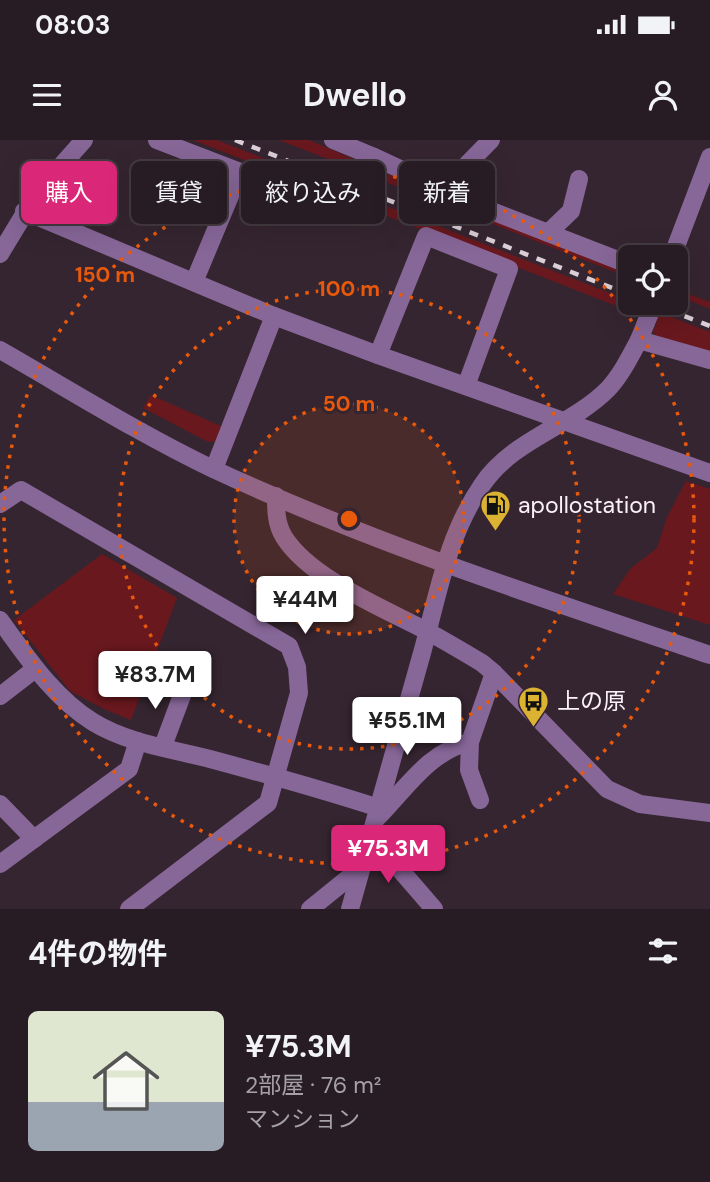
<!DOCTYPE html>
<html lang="ja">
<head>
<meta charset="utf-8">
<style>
	:root { --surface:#281c24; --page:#30252c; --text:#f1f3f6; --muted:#a5a1a6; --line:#443a41; --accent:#db2777 }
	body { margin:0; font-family:"DM Sans","Noto Sans JP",sans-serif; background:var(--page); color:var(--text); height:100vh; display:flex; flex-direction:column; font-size:26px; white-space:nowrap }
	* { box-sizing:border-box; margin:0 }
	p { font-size:23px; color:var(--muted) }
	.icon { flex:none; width:38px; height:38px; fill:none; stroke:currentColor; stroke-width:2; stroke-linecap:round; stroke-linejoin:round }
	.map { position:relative; height:769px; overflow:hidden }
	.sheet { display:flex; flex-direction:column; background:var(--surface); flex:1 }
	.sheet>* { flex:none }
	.top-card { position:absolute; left:21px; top:21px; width:668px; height:63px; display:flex; gap:14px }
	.fabs { position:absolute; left:618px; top:105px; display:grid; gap:14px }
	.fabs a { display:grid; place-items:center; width:70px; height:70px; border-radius:10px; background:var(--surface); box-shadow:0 7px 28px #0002,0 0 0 2px var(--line); font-size:35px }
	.price { position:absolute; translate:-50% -60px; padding:0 16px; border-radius:7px; background:#fff; color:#222; font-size:23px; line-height:46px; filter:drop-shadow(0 2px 4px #0008) }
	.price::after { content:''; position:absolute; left:50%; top:42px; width:21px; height:16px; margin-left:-10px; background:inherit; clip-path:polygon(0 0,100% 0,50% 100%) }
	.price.current { background:var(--accent); color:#fff }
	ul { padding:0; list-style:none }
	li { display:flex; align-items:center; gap:21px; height:175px; padding:0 28px }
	li span { display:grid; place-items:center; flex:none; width:196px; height:140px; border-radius:10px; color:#555 }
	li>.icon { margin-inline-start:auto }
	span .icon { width:84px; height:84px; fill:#fffc; stroke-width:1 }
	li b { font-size:30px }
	h2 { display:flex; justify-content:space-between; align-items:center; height:84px; padding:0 28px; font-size:30px }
	.pill { padding:0 24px; border-radius:10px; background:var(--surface); box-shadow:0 7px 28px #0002,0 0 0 2px var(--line); font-size:24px; line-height:63px }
	.pill.current { background:var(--accent); color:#fff }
	.status { display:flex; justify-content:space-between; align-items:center; height:49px; padding:0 35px; background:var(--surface); direction:ltr }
	.status svg { height:19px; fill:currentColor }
	header { display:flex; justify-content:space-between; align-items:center; height:91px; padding:0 28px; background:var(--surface); font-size:32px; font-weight:700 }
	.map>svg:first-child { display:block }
</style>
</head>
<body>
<div class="status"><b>08:03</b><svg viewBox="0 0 49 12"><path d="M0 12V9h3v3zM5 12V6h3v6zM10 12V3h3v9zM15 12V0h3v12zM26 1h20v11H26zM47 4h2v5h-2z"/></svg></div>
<header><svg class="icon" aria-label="menu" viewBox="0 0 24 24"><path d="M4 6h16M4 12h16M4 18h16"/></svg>Dwello<svg class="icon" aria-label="person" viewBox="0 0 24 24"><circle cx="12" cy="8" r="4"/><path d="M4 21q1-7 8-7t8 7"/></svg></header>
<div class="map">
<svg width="710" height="769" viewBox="0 0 710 769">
	<rect width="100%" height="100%" fill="#352530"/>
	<!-- green -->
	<g fill="#69181e">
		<polygon points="193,0 217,0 710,192 710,217 657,198 653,191 657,182"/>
		<polygon points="279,0 309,0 433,53 630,131 630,138"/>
		<polygon points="676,133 690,136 686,153 710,162 710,169 676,155"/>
		<polygon points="151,255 223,287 218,301 208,302 143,268"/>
		<polygon points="686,341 710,349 710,485 613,454 631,428 657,408 667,377"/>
		<polygon points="102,414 177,458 131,580 104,569 70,551 14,480"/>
	</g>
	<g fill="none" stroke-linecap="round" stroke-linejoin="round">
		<!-- minor -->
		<g stroke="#876698" stroke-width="18">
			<polyline points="157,0 240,32 194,142"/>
			<polyline points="333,0 372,16 443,49 491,0"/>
			<polyline points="443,49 466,61 620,121 629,113"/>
			<polyline points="24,71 274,176 378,215 710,333"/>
			<polyline points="548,93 571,71 579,39"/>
			<polyline points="0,114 37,53 84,0"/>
			<polyline points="672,117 710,17"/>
			<path d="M0,210c70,40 140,84 213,119 161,75 329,129 497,186"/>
			<polyline points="378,215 426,96 509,129 466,246"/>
			<polyline points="214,329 274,176"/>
			<path d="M276,356c0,14 0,28 8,41 25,40 96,70 137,91 21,11 41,23 61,35l12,10 113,116 33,15 70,9"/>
			<polyline points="0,364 21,350 289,506 297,527 299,553 268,663 129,769"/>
			<path d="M0,480c27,37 53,77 93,102 34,21 78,27 117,37 56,15 113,31 169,49"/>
			<polyline points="0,556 35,529"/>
			<polyline points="163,606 184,550"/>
			<polyline points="480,660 469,630 470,602 494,533"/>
			<polyline points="0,664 34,699"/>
			<path d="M377,678c28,-28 52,-67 93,-76"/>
			<polyline points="371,696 434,769"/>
			<polyline points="0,724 129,629 138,601"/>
			<polyline points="310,769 362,727"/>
			<path d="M350,769c24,-85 48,-170 72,-256 16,-58 25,-117 60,-168 31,-46 88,-58 126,-96 13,-14 22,-32 31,-49l71,20"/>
		</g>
		<!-- rail -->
		<g stroke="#dacfd6" stroke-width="4.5" stroke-dasharray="9 9" stroke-linecap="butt">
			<polyline points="235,0 630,155"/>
			<polyline points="651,163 710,186"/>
		</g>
		<!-- minor-bridge -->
		<polyline stroke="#876698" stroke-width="18" points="639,200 654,163"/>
	</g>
	<!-- distance rings -->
	<circle cx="349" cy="379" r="115" fill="#e8590c" fill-opacity=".12"/>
	<g fill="none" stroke="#e8590c" stroke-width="3.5" stroke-dasharray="3.5 7">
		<circle cx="349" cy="379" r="115"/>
		<circle cx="349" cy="379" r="230"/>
		<circle cx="349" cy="379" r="345"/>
	</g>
	<!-- icons -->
	<defs>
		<symbol id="fuel-pin" viewBox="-11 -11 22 30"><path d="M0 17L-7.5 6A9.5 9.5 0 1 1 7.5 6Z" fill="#dcb233" stroke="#352530"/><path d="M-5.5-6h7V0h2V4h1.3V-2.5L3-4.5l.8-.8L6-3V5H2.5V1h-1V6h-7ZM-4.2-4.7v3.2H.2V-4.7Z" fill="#111"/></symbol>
		<symbol id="bus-pin" viewBox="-11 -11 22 30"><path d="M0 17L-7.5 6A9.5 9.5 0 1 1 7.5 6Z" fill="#dcb233" stroke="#352530"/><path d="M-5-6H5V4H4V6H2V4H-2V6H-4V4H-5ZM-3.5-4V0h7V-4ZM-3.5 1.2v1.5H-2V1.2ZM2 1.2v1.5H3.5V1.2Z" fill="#111"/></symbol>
	</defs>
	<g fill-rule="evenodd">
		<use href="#fuel-pin" x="478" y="348" width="35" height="47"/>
		<use href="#bus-pin" x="516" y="544" width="35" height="47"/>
	</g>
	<g text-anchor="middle" stroke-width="6" stroke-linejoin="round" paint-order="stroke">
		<!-- poi labels -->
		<g font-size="23" fill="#fcf1f8" stroke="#352530" text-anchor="start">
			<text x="518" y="373">apollostation</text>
			<text x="557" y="569">上の原</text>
		</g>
	</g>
	<circle cx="349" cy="379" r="10" fill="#e8590c" stroke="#352530" stroke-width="3.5"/>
	<g font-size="21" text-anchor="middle" font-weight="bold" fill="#e8590c" stroke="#352530" stroke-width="6" stroke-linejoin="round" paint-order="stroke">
		<text x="105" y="142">150 m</text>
		<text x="349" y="156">100 m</text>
		<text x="349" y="271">50 m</text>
	</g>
</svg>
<div class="fabs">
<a><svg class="icon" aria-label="locate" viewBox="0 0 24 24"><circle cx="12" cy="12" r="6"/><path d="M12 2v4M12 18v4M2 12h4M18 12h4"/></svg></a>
</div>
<b class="price" style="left:305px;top:496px">¥44M</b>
<b class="price" style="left:155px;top:571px">¥83.7M</b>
<b class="price" style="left:407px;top:617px">¥55.1M</b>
<b class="price current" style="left:388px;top:745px">¥75.3M</b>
<div class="top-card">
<a class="pill current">購入</a>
<a class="pill">賃貸</a>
<a class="pill">絞り込み</a>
<a class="pill">新着</a>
</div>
</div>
<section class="sheet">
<h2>4件の物件<svg class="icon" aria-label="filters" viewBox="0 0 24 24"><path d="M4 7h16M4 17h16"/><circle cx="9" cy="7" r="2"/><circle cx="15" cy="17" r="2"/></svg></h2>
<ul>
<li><span style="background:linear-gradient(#dfe7d0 65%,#9aa5b1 0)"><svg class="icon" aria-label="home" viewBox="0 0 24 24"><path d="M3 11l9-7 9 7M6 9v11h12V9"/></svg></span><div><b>¥75.3M</b><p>2部屋 · 76 m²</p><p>マンション</p></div></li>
</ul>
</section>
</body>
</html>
